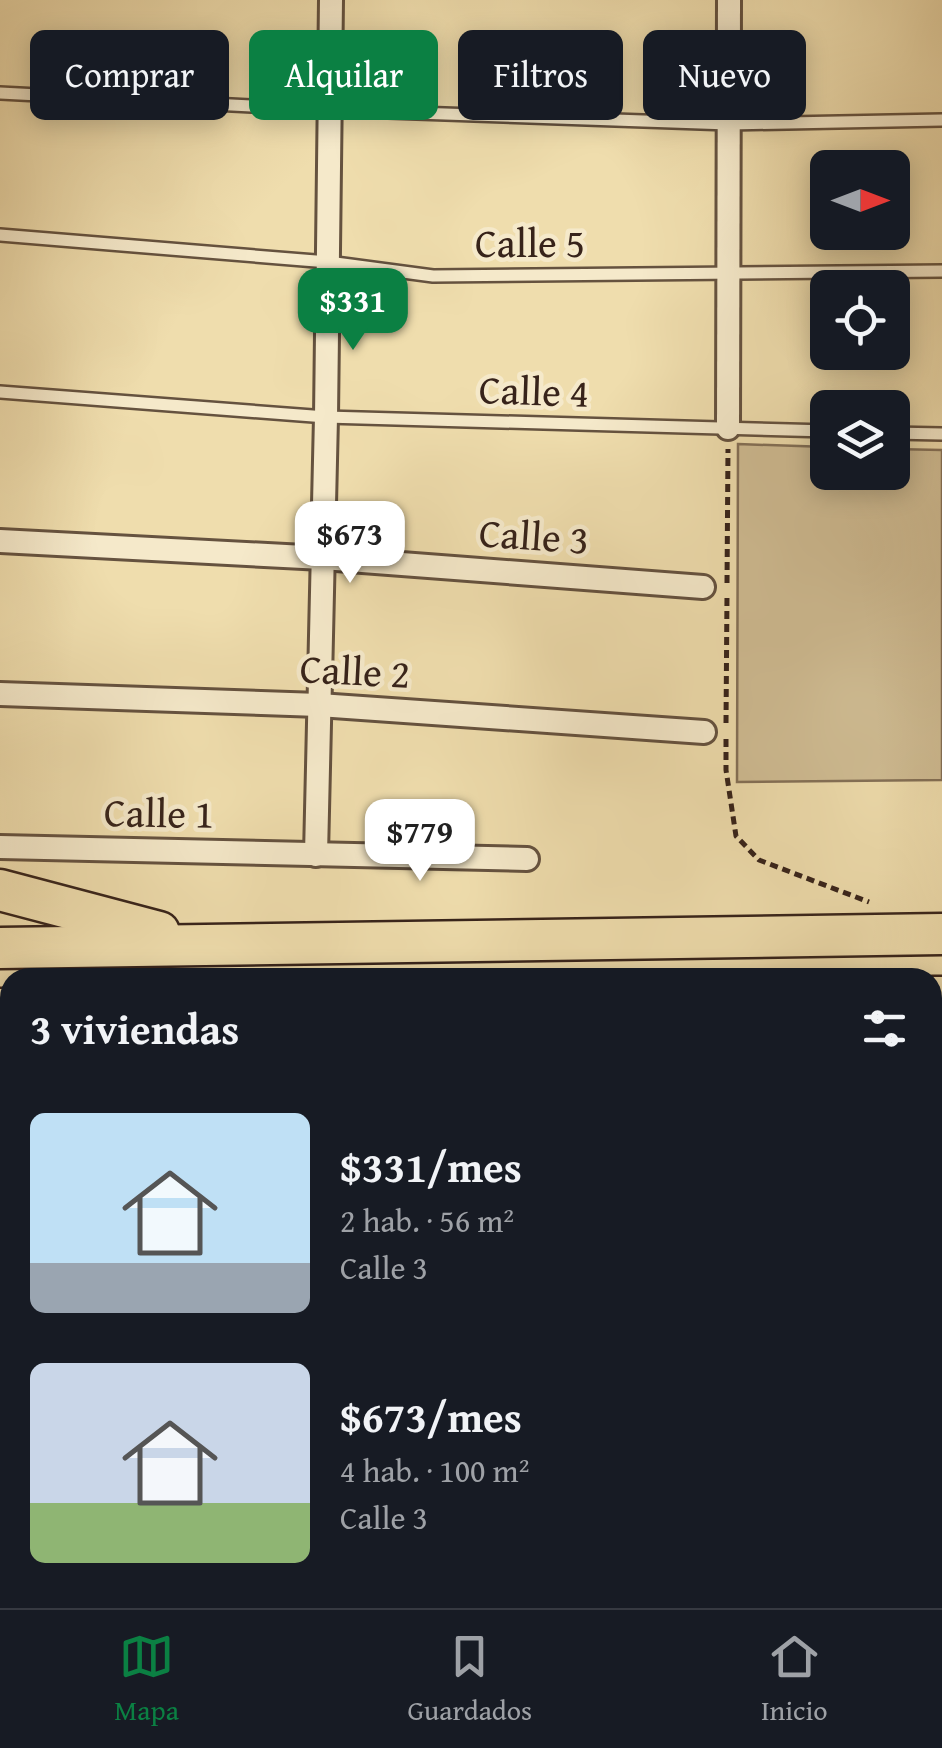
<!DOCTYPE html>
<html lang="es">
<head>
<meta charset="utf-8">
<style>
	:root { --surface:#171b24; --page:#20242c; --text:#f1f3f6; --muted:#9ea1a6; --line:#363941; --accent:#0b8043 }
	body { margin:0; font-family:"Gentium Book Plus",serif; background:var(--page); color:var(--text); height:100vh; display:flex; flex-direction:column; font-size:38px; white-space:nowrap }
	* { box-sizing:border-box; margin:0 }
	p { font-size:32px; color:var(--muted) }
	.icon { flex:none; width:55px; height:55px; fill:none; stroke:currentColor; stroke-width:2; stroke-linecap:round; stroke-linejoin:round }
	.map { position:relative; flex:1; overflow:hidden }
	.details { position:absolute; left:0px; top:968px; width:942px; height:642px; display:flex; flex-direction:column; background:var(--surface); border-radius:30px 30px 0 0; box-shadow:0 5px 25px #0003 }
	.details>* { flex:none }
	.top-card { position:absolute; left:30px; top:30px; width:882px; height:90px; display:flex; gap:20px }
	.needle { width:65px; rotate:90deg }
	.controls { position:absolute; left:810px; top:150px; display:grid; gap:20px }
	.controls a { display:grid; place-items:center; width:100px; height:100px; border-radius:15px; background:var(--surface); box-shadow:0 5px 25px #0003; font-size:50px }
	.price { position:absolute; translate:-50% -85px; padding:0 22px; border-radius:20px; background:#fff; color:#222; font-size:32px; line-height:65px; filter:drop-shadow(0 2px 5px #0008) }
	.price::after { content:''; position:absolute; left:50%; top:60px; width:30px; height:22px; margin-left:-15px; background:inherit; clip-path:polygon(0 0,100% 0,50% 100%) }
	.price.active { background:var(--accent); color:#fff }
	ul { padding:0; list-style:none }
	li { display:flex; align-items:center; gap:30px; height:250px; padding:0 30px }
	li span { display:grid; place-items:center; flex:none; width:280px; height:200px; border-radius:15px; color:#555 }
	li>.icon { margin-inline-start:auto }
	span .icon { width:120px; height:120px; fill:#fffc; stroke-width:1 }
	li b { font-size:42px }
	h2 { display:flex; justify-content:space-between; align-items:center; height:120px; padding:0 30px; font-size:42px }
	.tag { padding:0 35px; border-radius:15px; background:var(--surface); box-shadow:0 5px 25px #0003; font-size:35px; line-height:90px }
	.tag.active { background:var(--accent); color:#fff }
	.dock { display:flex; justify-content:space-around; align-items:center; height:140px; border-top:2px solid var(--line); background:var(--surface); font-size:28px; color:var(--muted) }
	.dock a { display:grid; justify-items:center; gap:5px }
	.dock .active { color:var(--accent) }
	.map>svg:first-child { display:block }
</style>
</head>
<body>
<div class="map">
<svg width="942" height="1608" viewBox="0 0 942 1608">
	<rect width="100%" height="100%" fill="#efddad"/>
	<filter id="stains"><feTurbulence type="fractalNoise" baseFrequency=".002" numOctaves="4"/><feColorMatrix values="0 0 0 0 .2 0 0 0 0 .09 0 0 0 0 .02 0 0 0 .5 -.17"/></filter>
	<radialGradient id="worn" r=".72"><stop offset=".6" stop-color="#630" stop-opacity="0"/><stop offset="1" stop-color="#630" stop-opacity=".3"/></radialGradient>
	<!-- green -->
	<polygon fill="#d0bd94" stroke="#847057" stroke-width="2.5" points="738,444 827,447 828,472 892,472 893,449 942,450 942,780 737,782"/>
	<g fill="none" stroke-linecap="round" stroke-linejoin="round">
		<defs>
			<g id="lane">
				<polyline points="0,93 330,110 729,124 942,120"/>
				<polyline points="0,235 328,262 433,276 942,271"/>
				<polyline points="0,392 326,417 828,431"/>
				<polyline points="892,433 942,434"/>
				<polyline points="932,1126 942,1126"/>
				<polyline points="932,1175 942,1211"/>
				<polyline points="932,1244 942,1302"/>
				<polyline points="0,1245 10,1247"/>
				<polyline points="0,1439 10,1435"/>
				<polyline points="274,1600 277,1608"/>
				<polyline points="75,1608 91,1600"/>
			</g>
			<g id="street">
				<polyline points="728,428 729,0"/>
				<polyline points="0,541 323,558 703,587"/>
				<polyline points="0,694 319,705 704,732"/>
				<polyline points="0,847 527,859"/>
				<polyline points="316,855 326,417 331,0"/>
				<polyline points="234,1600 236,1608"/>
			</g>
			<g id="highway">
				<polyline points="0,890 159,932"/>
				<polyline points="0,948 942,934"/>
				<polyline points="932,997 942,997"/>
				<polyline points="0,1009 10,1009"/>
				<polyline points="0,1112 10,1111"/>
			</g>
		</defs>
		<!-- lane casing -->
		<use href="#lane" stroke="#65523f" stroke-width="16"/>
		<!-- street casing -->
		<use href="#street" stroke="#65523f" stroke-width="28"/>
		<!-- highway casing -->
		<use href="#highway" stroke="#37231a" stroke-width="45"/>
		<!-- path -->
		<g stroke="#37231a" stroke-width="5" stroke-dasharray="8 5" stroke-linecap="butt">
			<polyline points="727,583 728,449"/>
			<polyline points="726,723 727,594"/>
			<polyline points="726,739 726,770 736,836 759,860 869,902"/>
		</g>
		<!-- lane -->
		<use href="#lane" stroke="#f5e9ca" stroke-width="11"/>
		<!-- street -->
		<use href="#street" stroke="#f5e9ca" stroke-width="22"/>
		<!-- highway -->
		<use href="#highway" stroke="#efddad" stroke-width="40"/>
	</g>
	<g text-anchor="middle" stroke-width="9" stroke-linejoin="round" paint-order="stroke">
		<!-- street labels -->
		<g font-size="40" fill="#37231a" stroke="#f5e9ca">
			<text x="530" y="257">Calle 5</text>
			<text transform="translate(534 391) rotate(2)" y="14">Calle 4</text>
			<text transform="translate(534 536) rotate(4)" y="14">Calle 3</text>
			<text transform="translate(355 671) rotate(3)" y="14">Calle 2</text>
			<text transform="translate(159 813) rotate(1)" y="14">Calle 1</text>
		</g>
	</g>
	<rect width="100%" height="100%" filter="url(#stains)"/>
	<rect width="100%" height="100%" fill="url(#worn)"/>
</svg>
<div class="controls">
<a><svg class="needle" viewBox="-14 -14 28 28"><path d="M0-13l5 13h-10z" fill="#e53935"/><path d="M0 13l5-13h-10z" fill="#9ea1a6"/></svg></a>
<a><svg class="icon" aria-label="locate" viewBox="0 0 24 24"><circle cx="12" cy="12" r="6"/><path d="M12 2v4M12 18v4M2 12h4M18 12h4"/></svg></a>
<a><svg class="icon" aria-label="layers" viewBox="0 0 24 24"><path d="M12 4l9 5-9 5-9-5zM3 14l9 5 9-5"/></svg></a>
</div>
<b class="price active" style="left:353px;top:353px">$331</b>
<b class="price" style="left:350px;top:586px">$673</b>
<b class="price" style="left:420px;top:884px">$779</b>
<div class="top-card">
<a class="tag">Comprar</a>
<a class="tag active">Alquilar</a>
<a class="tag">Filtros</a>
<a class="tag">Nuevo</a>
</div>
<section class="details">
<h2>3 viviendas<svg class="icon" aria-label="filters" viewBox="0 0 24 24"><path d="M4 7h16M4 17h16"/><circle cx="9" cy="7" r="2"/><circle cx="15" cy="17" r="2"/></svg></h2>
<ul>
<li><span style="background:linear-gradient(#bfe0f5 75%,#9aa5b1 0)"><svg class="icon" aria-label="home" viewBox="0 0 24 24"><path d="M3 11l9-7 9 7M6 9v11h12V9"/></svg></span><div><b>$331/mes</b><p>2 hab. · 56 m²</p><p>Calle 3</p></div></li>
<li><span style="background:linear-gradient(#c9d6e8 70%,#8fb573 0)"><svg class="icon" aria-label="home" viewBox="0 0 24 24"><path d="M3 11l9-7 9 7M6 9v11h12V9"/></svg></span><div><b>$673/mes</b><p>4 hab. · 100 m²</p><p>Calle 3</p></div></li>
</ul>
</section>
</div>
<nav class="dock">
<a class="active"><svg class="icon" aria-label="map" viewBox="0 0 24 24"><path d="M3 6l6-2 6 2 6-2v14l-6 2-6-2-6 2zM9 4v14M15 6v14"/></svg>Mapa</a>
<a><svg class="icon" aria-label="saved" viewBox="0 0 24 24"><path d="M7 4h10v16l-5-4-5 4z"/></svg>Guardados</a>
<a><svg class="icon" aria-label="home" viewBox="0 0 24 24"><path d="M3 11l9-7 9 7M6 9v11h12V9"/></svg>Inicio</a>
</nav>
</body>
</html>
